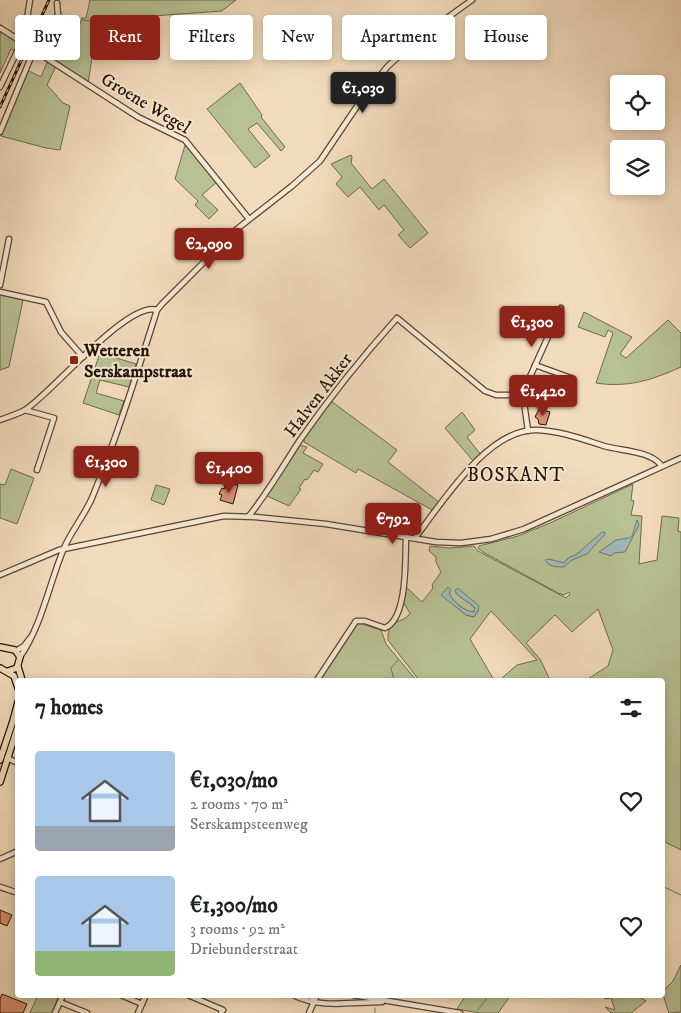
<!DOCTYPE html>
<html lang="en">
<head>
<meta charset="utf-8">
<style>
	:root { --surface:#fff; --page:#f6f6f6; --text:#202124; --muted:#757577; --accent:#8f2418 }
	body { margin:0; font-family:"IM FELL DW Pica",serif; background:var(--page); color:var(--text); height:100vh; display:flex; flex-direction:column; font-size:19px; white-space:nowrap }
	* { box-sizing:border-box; margin:0 }
	p { font-size:16px; color:var(--muted) }
	.icon { flex:none; width:28px; height:28px; fill:none; stroke:currentColor; stroke-width:2; stroke-linecap:round; stroke-linejoin:round }
	.map { position:relative; flex:1; overflow:hidden }
	.panel { position:absolute; left:15px; top:678px; width:650px; height:320px; display:flex; flex-direction:column; background:var(--surface); border-radius:5px; box-shadow:0 2px 8px #0003 }
	.panel>* { flex:none }
	.top-card { position:absolute; left:15px; top:15px; width:651px; height:45px; display:flex; gap:10px }
	.buttons { position:absolute; left:610px; top:75px; display:grid; gap:10px }
	.buttons a { display:grid; place-items:center; width:55px; height:55px; border-radius:5px; background:var(--surface); box-shadow:0 2px 8px #0003; font-size:25px }
	.price { position:absolute; translate:-50% -42px; padding:0 11px; border-radius:5px; background:var(--accent); color:#fff; font-size:16px; line-height:32px; filter:drop-shadow(0 1px 2px #0008) }
	.price::after { content:''; position:absolute; left:50%; top:30px; width:15px; height:11px; margin-left:-8px; background:inherit; clip-path:polygon(0 0,100% 0,50% 100%) }
	.price.active { background:#222; color:#fff }
	ul { padding:0; list-style:none }
	li { display:flex; align-items:center; gap:15px; height:125px; padding:0 20px }
	li span { display:grid; place-items:center; flex:none; width:140px; height:100px; border-radius:5px; color:#555 }
	li>.icon { margin-inline-start:auto }
	span .icon { width:60px; height:60px; fill:#fffc; stroke-width:1 }
	li b { font-size:21px }
	h2 { display:flex; justify-content:space-between; align-items:center; height:60px; padding:0 20px; font-size:21px }
	.pill { padding:0 18px; border-radius:5px; background:var(--surface); box-shadow:0 2px 8px #0003; font-size:18px; line-height:45px }
	.pill.active { background:var(--accent); color:#fff }
	.map>svg:first-child { display:block }
</style>
</head>
<body>
<div class="map">
<svg width="681" height="1013" viewBox="0 0 681 1013">
	<rect width="100%" height="100%" fill="#f2dbbc"/>
	<filter id="stains"><feTurbulence type="fractalNoise" baseFrequency=".004" numOctaves="4"/><feColorMatrix values="0 0 0 0 .2 0 0 0 0 .09 0 0 0 0 .02 0 0 0 .5 -.17"/></filter>
	<radialGradient id="worn" r=".72"><stop offset=".6" stop-color="#630" stop-opacity="0"/><stop offset="1" stop-color="#630" stop-opacity=".3"/></radialGradient>
	<!-- green -->
	<g fill="#b7c193" stroke="#6d6a4e" fill-rule="evenodd">
		<polygon points="90,0 236,0 222,11 98,20 88,83 56,63 76,35 82,18 86,18"/>
		<polygon points="0,30 17,42 18,46 16,51 11,49 0,73"/>
		<polygon points="48,60 56,66 47,85 63,103 70,106 60,150 46,148 1,136 27,70 41,77"/>
		<polygon points="240,83 262,115 261,117 285,147 281,151 257,123 248,129 270,156 255,168 207,109"/>
		<polygon points="186,142 218,181 202,195 218,210 209,219 195,205 198,201 175,179"/>
		<polygon points="351,155 352,157 351,163 372,189 384,179 428,233 410,248 398,235 404,230 384,205 379,210 360,187 348,197 336,184 342,177 331,164"/>
		<polygon points="0,295 23,300 9,367 0,370"/>
		<path d="M584,312l48,25 -12,17 6,4 42,-38 13,13v34c-29,13 -53,21 -85,16l17,-50 -5,-3 -3,7 -27,-10z"/>
		<polygon points="100,353 136,364 129,387 100,380 96,393 124,401 119,415 83,403"/>
		<polygon points="331,401 397,450 388,462 440,503 434,511 358,469 356,473 304,442 304,438"/>
		<polygon points="462,412 475,430 467,437 481,455 474,462 445,428"/>
		<polygon points="299,445 307,447 303,453 323,464 318,472 314,470 307,480 305,479 299,488 301,489 289,506 267,496"/>
		<polygon points="11,469 34,478 17,524 0,518 0,484 5,485"/>
		<path d="M633,484l-2,16 3,1 -3,14 11,1 -3,48 18,-4 5,-44 17,2 -1,13 3,1v318l-18,-9 -1,-161h-76l22,-14 5,-16 -15,-41 -26,23 -17,-17 -29,28 14,16 10,21h-47l-1,-2 15,-13 20,-5 -46,-49 -21,28 24,41h-75l-31,-40c-1,-23 15,-15 22,-27l-7,-11 3,-15 16,15 11,-14 -1,-3 9,-13 -5,-10v-5l-7,-6 1,-5 19,2 25,-2 4,5 88,47 4,-4 -1,-2 -5,3 -6,-2 -75,-41 -5,-4 1,-2 39,-10 32,-13zM456,589l22,22 -4,6 -8,-2 -24,-20 8,-4 -1,5c7,6 15,16 25,16l1,-4c-6,-6 -13,-9 -19,-15z"/>
		<polygon points="156,485 170,489 164,505 151,500"/>
		<polygon points="359,623 381,630 386,644 416,680 319,680 355,627"/>
		<polygon points="681,965 681,1012 669,1013 662,992 673,981"/>
		<polygon points="38,995 59,995 52,1013 30,1013"/>
		<polygon points="466,995 511,995 498,1013 480,1013 457,1009"/>
		<polygon points="605,995 635,995 646,1001 631,1013 611,1013 605,1007 615,1010 611,998 605,999"/>
	</g>
	<!-- water -->
	<g fill="#9fb9ba" stroke="#6d7773">
		<polygon points="637,520 639,525 625,552 614,553 611,556 599,552 616,540 629,538 632,536"/>
		<path d="M602,532h3v2l-18,20 -15,6 -8,7c-7,0 -15,0 -19,-7l4,-1 15,4 4,-5 9,-4z"/>
		<path d="M448,587l3,3 -2,3c3,8 16,19 25,19l1,-4c-7,-7 -16,-10 -20,-17l1,-2h3l20,17 -1,5 -4,6 -8,-2 -25,-20z"/>
	</g>
	<g fill="none" stroke-linecap="round" stroke-linejoin="round">
		<!-- stream -->
		<g stroke="#6d7773" stroke-width="1">
			<polyline points="82,20 93,21 110,17"/>
			<polyline points="394,680 391,668 398,660"/>
			<polyline points="662,886 681,895"/>
			<polyline points="375,1008 375,1013"/>
			<polyline points="478,1010 489,995"/>
		</g>
	</g>
	<!-- building -->
	<g fill="#d7916f" stroke="#231308">
		<polygon points="539,409 550,412 546,425 539,424 538,419 535,417"/>
		<polygon points="231,483 238,485 233,504 220,500 222,495 219,494 222,488 224,489 225,486 230,488"/>
		<polygon points="0,910 12,915 7,926 0,923"/>
		<polygon points="2,994 27,1004 23,1013 0,1013 0,999"/>
	</g>
	<g fill="none" stroke-linecap="round" stroke-linejoin="round">
		<defs>
			<g id="minor">
				<polyline points="0,28 22,42"/>
				<polyline points="34,50 138,117 185,140 249,219"/>
				<polyline points="0,87 24,37 30,0"/>
				<polyline points="0,132 34,50 58,15 57,3"/>
				<polyline points="0,285 9,239"/>
				<polyline points="0,292 46,302 61,332 83,357"/>
				<polyline points="535,365 571,378"/>
				<polyline points="25,410 54,418 37,470"/>
				<path d="M0,420c8,-3 18,-6 25,-10 26,-16 103,-110 132,-100"/>
				<polyline points="528,431 523,395 524,390 561,308"/>
				<path d="M249,516c19,-24 34,-50 51,-76 30,-43 62,-83 97,-122l88,73 11,4h27"/>
				<path d="M415,538c27,-35 73,-110 122,-108 24,1 45,9 67,16 18,5 46,5 57,19"/>
				<polyline points="0,575 59,550 224,516 255,517 326,524 436,542 461,543 491,539 524,529 681,458"/>
				<polyline points="16,651 24,646 30,638"/>
				<path d="M20,657c22,-32 29,-73 44,-109 8,-18 20,-32 28,-50 25,-61 45,-125 65,-188l5,-6 75,-75 55,-43 28,-25 46,-68 22,-27 34,-30 50,-36"/>
				<path d="M317,680l39,-59h9l20,7c23,-10 20,-69 21,-91"/>
				<polyline points="7,758 18,763"/>
				<polyline points="0,859 18,851"/>
				<polyline points="0,887 18,893"/>
				<polyline points="121,995 142,1004"/>
				<polyline points="188,995 223,1010 221,1013"/>
				<path d="M293,995c27,14 60,7 89,7"/>
				<polyline points="312,995 313,1002"/>
				<polyline points="353,995 460,1013"/>
				<polyline points="60,1002 87,1013"/>
				<polyline points="55,1013 63,995"/>
				<polyline points="138,1013 146,995"/>
				<polyline points="309,1013 317,995"/>
			</g>
			<g id="major">
				<polyline points="0,647 15,650 20,657 17,668 8,671"/>
				<polyline points="18,667 22,680"/>
				<polyline points="0,668 14,676 18,688"/>
				<polyline points="0,760 13,721 18,702"/>
				<polyline points="0,782 18,726"/>
			</g>
		</defs>
		<!-- minor casing -->
		<use href="#minor" stroke="#574535" stroke-width="7"/>
		<!-- major casing -->
		<use href="#major" stroke="#231308" stroke-width="8"/>
		<!-- minor -->
		<use href="#minor" stroke="#f7e8d3" stroke-width="4.5"/>
		<!-- major -->
		<use href="#major" stroke="#f2dbbc" stroke-width="5.5"/>
		<defs>
			<polyline id="rail" points="0,107 49,0"/>
		</defs>
		<!-- rail casing -->
		<use href="#rail" stroke="#231308" stroke-width="3"/>
		<!-- rail -->
		<use href="#rail" stroke="#f7e8d3" stroke-width="1" stroke-dasharray="4" stroke-linecap="butt"/>
	</g>
	<!-- markers -->
	<rect fill="#8f2418" stroke="#f7e8d3" stroke-width="2" x="69" y="355" width="10" height="10" rx="2.5"/>
	<g text-anchor="middle" stroke-width="4" stroke-linejoin="round" paint-order="stroke">
		<!-- street labels -->
		<g font-size="18" fill="#231308" stroke="#f7e8d3">
			<text transform="translate(146 103) rotate(31)" y="6">Groene Wegel</text>
			<text transform="translate(318 395) rotate(-53)" y="6">Halven Akker</text>
		</g>
		<!-- poi labels -->
		<g font-size="18" font-weight="bold" fill="#231308" stroke="#f7e8d3" text-anchor="start">
			<text x="84" y="356">Wetteren<tspan x="84" dy="21">Serskampstraat</tspan></text>
		</g>
		<!-- neighbourhood labels -->
		<g font-size="19" letter-spacing="1" fill="#231308" stroke="#f7e8d3">
			<text x="516" y="481">BOSKANT</text>
		</g>
	</g>
	<rect width="100%" height="100%" filter="url(#stains)"/>
	<rect width="100%" height="100%" fill="url(#worn)"/>
</svg>
<div class="buttons">
<a><svg class="icon" aria-label="locate" viewBox="0 0 24 24"><circle cx="12" cy="12" r="6"/><path d="M12 2v4M12 18v4M2 12h4M18 12h4"/></svg></a>
<a><svg class="icon" aria-label="layers" viewBox="0 0 24 24"><path d="M12 4l9 5-9 5-9-5zM3 14l9 5 9-5"/></svg></a>
</div>
<b class="price active" style="left:363px;top:114px">€1,030</b>
<b class="price" style="left:209px;top:270px">€2,090</b>
<b class="price" style="left:532px;top:348px">€1,300</b>
<b class="price" style="left:543px;top:417px">€1,420</b>
<b class="price" style="left:106px;top:488px">€1,300</b>
<b class="price" style="left:229px;top:494px">€1,400</b>
<b class="price" style="left:393px;top:545px">€792</b>
<div class="top-card">
<a class="pill">Buy</a>
<a class="pill active">Rent</a>
<a class="pill">Filters</a>
<a class="pill">New</a>
<a class="pill">Apartment</a>
<a class="pill">House</a>
</div>
<section class="panel">
<h2>7 homes<svg class="icon" aria-label="filters" viewBox="0 0 24 24"><path d="M4 7h16M4 17h16"/><circle cx="9" cy="7" r="2"/><circle cx="15" cy="17" r="2"/></svg></h2>
<ul>
<li><span style="background:linear-gradient(#a9c7e8 75%,#9aa5b1 0)"><svg class="icon" aria-label="home" viewBox="0 0 24 24"><path d="M3 11l9-7 9 7M6 9v11h12V9"/></svg></span><div><b>€1,030/mo</b><p>2 rooms · 70 m²</p><p>Serskampsteenweg</p></div><svg class="icon" aria-label="heart" viewBox="0 0 24 24"><path d="M12 20l-8-8c-3-5 5-10 8-4 3-6 11-1 8 4z"/></svg></li>
<li><span style="background:linear-gradient(#a9c7e8 75%,#8fb573 0)"><svg class="icon" aria-label="home" viewBox="0 0 24 24"><path d="M3 11l9-7 9 7M6 9v11h12V9"/></svg></span><div><b>€1,300/mo</b><p>3 rooms · 92 m²</p><p>Driebunderstraat</p></div><svg class="icon" aria-label="heart" viewBox="0 0 24 24"><path d="M12 20l-8-8c-3-5 5-10 8-4 3-6 11-1 8 4z"/></svg></li>
</ul>
</section>
</div>
</body>
</html>
